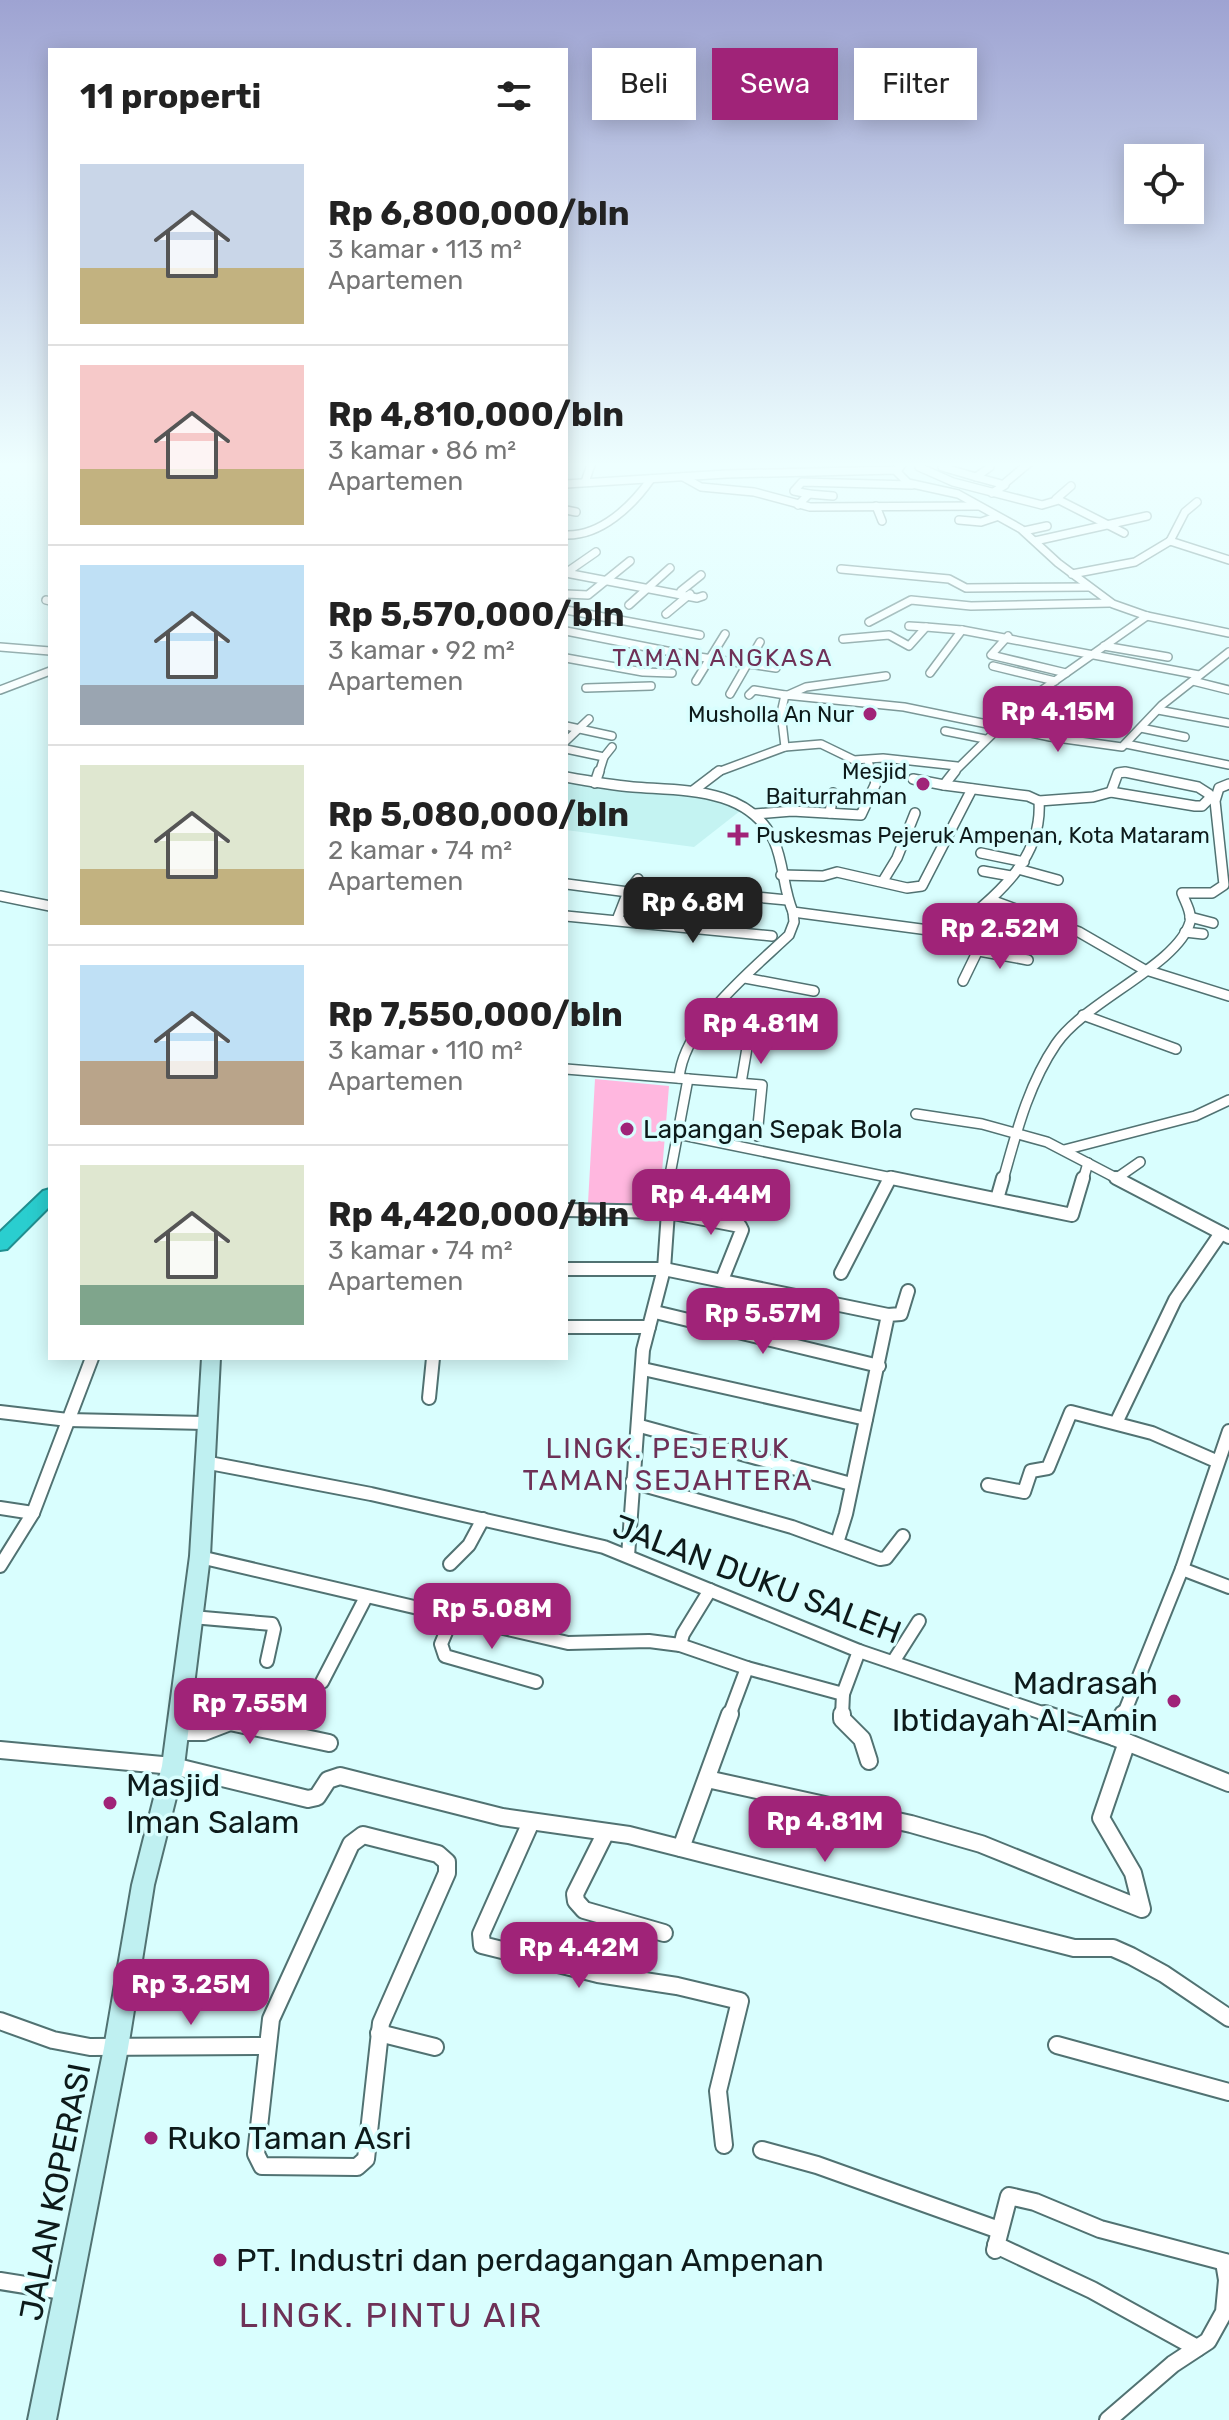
<!DOCTYPE html>
<html lang="id">
<head>
<meta charset="utf-8">
<style>
	:root { --surface:#fff; --page:#f2f2f2; --text:#222; --muted:#767676; --line:#e0e0e0; --accent:#a02378 }
	body { margin:0; font-family:Rubik,sans-serif; background:var(--page); color:var(--text); height:100vh; display:flex; flex-direction:column; font-size:30px; white-space:nowrap }
	* { box-sizing:border-box; margin:0 }
	p { font-size:26px; color:var(--muted) }
	.icon { flex:none; width:44px; height:44px; fill:none; stroke:currentColor; stroke-width:2; stroke-linecap:round; stroke-linejoin:round }
	.map { position:relative; flex:1; overflow:hidden }
	.sheet { position:absolute; left:48px; top:48px; width:520px; height:1312px; display:flex; flex-direction:column; background:var(--surface); border-radius:0px; box-shadow:0 4px 20px #0003 }
	.sheet>* { flex:none }
	.hud { position:absolute; left:592px; top:48px; width:516px; height:72px; display:flex; gap:16px }
	.controls { position:absolute; left:1124px; top:144px; display:grid; gap:16px }
	.controls a { display:grid; place-items:center; width:80px; height:80px; border-radius:0px; background:var(--surface); box-shadow:0 4px 20px #0003; font-size:40px }
	.price { position:absolute; translate:-50% -68px; padding:0 18px; border-radius:16px; background:var(--accent); color:#fff; font-size:26px; line-height:52px; filter:drop-shadow(0 2px 4px #0008) }
	.price::after { content:''; position:absolute; left:50%; top:48px; width:24px; height:18px; margin-left:-12px; background:inherit; clip-path:polygon(0 0,100% 0,50% 100%) }
	.price.current { background:#222; color:#fff }
	ul { padding:0; list-style:none }
	li { display:flex; align-items:center; gap:24px; height:200px; padding:0 32px }
	li+li { border-top:2px solid var(--line) }
	li span { display:grid; place-items:center; flex:none; width:224px; height:160px; border-radius:0px; color:#555 }
	li>.icon { margin-inline-start:auto }
	span .icon { width:96px; height:96px; fill:#fffc; stroke-width:1 }
	li b { font-size:34px }
	h2 { display:flex; justify-content:space-between; align-items:center; height:96px; padding:0 32px; font-size:34px }
	.chip { padding:0 28px; border-radius:0px; background:var(--surface); box-shadow:0 4px 20px #0003; font-size:28px; line-height:72px }
	.chip.current { background:var(--accent); color:#fff }
	.map>svg:first-child { display:block }
</style>
</head>
<body>
<div class="map">
<svg width="1229" height="2420" viewBox="0 0 1229 2420">
	<rect width="100%" height="100%" fill="#d9fefe"/>
	<!-- built -->
	<polygon fill="#c4f3f2" points="566,776 686,791 740,811 694,847 566,830"/>
	<!-- green -->
	<polygon fill="#ffb7df" points="595,1079 669,1086 661,1184 663,1205 588,1203"/>
	<g fill="none" stroke-linecap="round" stroke-linejoin="round">
		<defs>
			<g id="street-far3">
				<polyline points="947,462 942,467 976,477"/>
				<polyline points="919,467 953,482 1042,505 1059,500 1124,533"/>
				<polyline points="990,467 976,477 1005,485 992,493"/>
				<polyline points="897,471 904,462"/>
				<polyline points="683,477 701,487 754,492 810,507 978,506"/>
				<polyline points="585,482 592,462"/>
				<polyline points="566,484 726,474 895,470 908,483 958,494 1021,529 1058,563 1113,604 1147,616 1229,633"/>
				<polyline points="1004,484 1030,462"/>
				<polyline points="809,494 833,496"/>
				<polyline points="1056,499 1071,486"/>
				<polyline points="798,505 809,494 794,491 802,482 912,485"/>
				<polyline points="876,506 882,521"/>
				<polyline points="566,510 576,512"/>
				<polyline points="959,520 981,522 996,517"/>
				<polyline points="1024,531 1047,526"/>
				<path d="M566,535c35,1 66,-29 85,-56"/>
				<polyline points="1035,541 1147,516"/>
				<polyline points="1170,541 1229,560"/>
				<polyline points="1170,541 1185,512 1197,502"/>
				<polyline points="841,569 949,579 966,588 1089,587"/>
				<polyline points="570,570 596,552"/>
				<polyline points="566,573 697,598 703,596"/>
				<polyline points="1072,574 1135,562 1170,541"/>
				<polyline points="681,591 701,575"/>
				<polyline points="566,594 588,595 630,561"/>
				<polyline points="46,600 50,601"/>
				<polyline points="629,605 670,568"/>
				<polyline points="566,610 700,635"/>
				<polyline points="666,614 690,594"/>
				<polyline points="869,622 911,600 971,606 1110,603"/>
				<polyline points="909,626 926,627"/>
				<polyline points="566,631 692,656 776,668"/>
				<polyline points="1008,636 991,655 1066,673"/>
				<polyline points="843,639 889,635 909,646 926,627 962,630 1199,675"/>
				<polyline points="1104,646 1168,657"/>
				<polyline points="0,647 50,651"/>
				<polyline points="566,658 643,672 672,673"/>
				<polyline points="993,666 1055,681"/>
				<polyline points="930,673 962,630"/>
				<polyline points="696,681 725,634"/>
				<polyline points="1193,681 1229,690"/>
				<polyline points="586,688 651,686"/>
				<polyline points="0,690 50,671"/>
				<polyline points="730,694 760,642"/>
				<polyline points="749,695 754,690 785,695"/>
				<polyline points="788,695 806,687 886,676"/>
				<polyline points="1021,705 1082,717"/>
				<polyline points="1158,710 1229,723"/>
				<polyline points="566,726 612,736"/>
				<polyline points="1141,728 1185,737"/>
				<polyline points="945,731 985,739"/>
				<polyline points="566,741 589,719"/>
				<polyline points="1126,744 1229,765"/>
				<polyline points="785,747 821,744 854,760 883,758 957,766"/>
				<polyline points="566,749 604,757"/>
				<polyline points="868,761 872,773"/>
				<polyline points="599,773 604,757 612,747"/>
				<polyline points="715,773 785,747 781,713 785,695 904,707 1050,737 1122,747 1162,705 1229,652"/>
				<polyline points="953,773 1025,702 1147,616"/>
				<polyline points="1120,773 1129,773"/>
			</g>
			<g id="street-far2">
				<polygon points="1125,772 1198,787 1209,794 1209,799 1202,806 1195,806 1111,792 1118,773"/>
				<path d="M566,777c22,4 44,8 67,10 50,4 116,0 141,54 10,22 9,48 19,71l158,21c42,-36 92,-71 88,-132l-11,-5 -84,-11 11,-14"/>
				<polyline points="913,779 944,785"/>
				<polyline points="595,783 599,771"/>
				<polyline points="694,790 719,771"/>
				<polyline points="1039,801 1093,797 1111,792"/>
				<polyline points="830,813 833,793"/>
				<polyline points="755,814 792,811 861,815 876,783 872,771"/>
				<polyline points="981,853 1024,862"/>
				<polyline points="1018,869 1058,880"/>
				<polyline points="983,871 1011,876"/>
				<polyline points="781,875 823,876 837,872 907,888 922,886 972,789"/>
				<polyline points="883,881 897,858 915,813"/>
				<polyline points="567,884 628,892"/>
				<polyline points="671,889 787,900"/>
				<polyline points="0,896 50,906"/>
				<polyline points="991,900 1079,932 1143,969 1229,996"/>
				<polyline points="566,916 772,936"/>
				<polyline points="1190,917 1213,923"/>
				<polyline points="617,920 628,892 638,879"/>
				<polyline points="1185,932 1203,934"/>
				<polyline points="951,933 980,946 963,981"/>
				<polyline points="979,951 1028,960"/>
				<polyline points="745,978 814,991"/>
				<polyline points="1083,1015 1176,1049"/>
				<polyline points="566,1069 762,1085 757,1136"/>
				<path d="M679,1078c5,-54 72,-107 110,-143l5,-13 -1,-10"/>
				<polyline points="741,1083 748,1042"/>
				<polyline points="916,1114 982,1124 1047,1142 1120,1180"/>
				<polyline points="678,1134 902,1180"/>
				<polyline points="1064,1150 1195,1116 1229,1100"/>
				<polyline points="1117,1178 1140,1162"/>
				<polyline points="669,1180 688,1079"/>
				<polyline points="889,1180 891,1176"/>
				<path d="M1003,1180c13,-46 25,-95 53,-136 29,-43 122,-79 134,-122 2,-10 -5,-20 -8,-29h30l12,-8 -9,-84 4,-13 10,-4"/>
				<polyline points="1083,1180 1088,1163"/>
			</g>
			<g id="street-far1">
				<polyline points="669,1178 668,1212 740,1226 742,1230 722,1280"/>
				<polyline points="892,1178 1072,1215 1083,1178"/>
				<polyline points="1116,1178 1229,1237"/>
				<polyline points="997,1199 1003,1178"/>
				<polyline points="566,1210 668,1212 664,1269 643,1350 628,1556"/>
				<polyline points="566,1269 664,1269 888,1315"/>
				<polyline points="841,1273 890,1178"/>
				<polyline points="655,1312 879,1366"/>
				<polyline points="566,1327 649,1327"/>
				<polyline points="643,1369 866,1419"/>
				<polyline points="429,1398 433,1358"/>
				<polyline points="0,1412 68,1420 205,1423"/>
				<polyline points="1116,1423 1175,1300 1221,1233"/>
				<polyline points="640,1426 851,1484"/>
				<polyline points="204,1462 371,1494 604,1547 859,1651 1051,1716"/>
				<polyline points="632,1482 792,1527 880,1559 886,1558 903,1536"/>
				<polyline points="988,1485 1024,1492 1031,1471 1048,1468 1071,1412 1152,1433 1216,1461"/>
				<polyline points="0,1508 33,1513"/>
				<polyline points="837,1543 846,1514 888,1315 901,1314 908,1291"/>
				<polyline points="200,1557 568,1643 649,1641 680,1645 747,1668 843,1694 859,1651"/>
				<polyline points="450,1564 469,1545 483,1519"/>
				<polyline points="0,1566 33,1513 92,1358"/>
				<polyline points="1182,1569 1229,1587"/>
				<polyline points="192,1617 272,1624 274,1629 267,1661"/>
				<polyline points="452,1618 441,1644 445,1656 536,1682"/>
				<polyline points="680,1645 683,1634 710,1590"/>
				<polyline points="893,1662 919,1621"/>
				<polyline points="322,1682 366,1597"/>
				<polyline points="729,1716 747,1668"/>
				<polyline points="842,1716 843,1694"/>
				<polyline points="1123,1716 1182,1569 1229,1431"/>
			</g>
			<g id="street">
				<polyline points="842,1714 842,1719 862,1739 869,1761"/>
				<polyline points="1045,1714 1114,1737 1229,1783"/>
				<polyline points="177,1732 204,1732 230,1722 329,1743"/>
				<polyline points="1114,1737 1123,1714"/>
				<polyline points="0,1750 173,1766 308,1799 317,1797 328,1780 340,1776 502,1817 629,1835 1074,1948 1113,1948 1131,1956 1164,1974 1229,2018"/>
				<polyline points="707,1779 911,1824 981,1844 1142,1909 1133,1873 1101,1818 1127,1742"/>
				<polyline points="531,1822 481,1934 482,1945 598,1974 677,1986 740,2001 718,2091 724,2145"/>
				<polyline points="606,1832 575,1894 576,1901 584,1910 664,1933"/>
				<polygon points="363,1835 438,1854 447,1862 447,1873 381,2023 366,2159 357,2167 262,2166 256,2154 271,2019 351,1844"/>
				<polyline points="681,1848 730,1714"/>
				<polyline points="0,2021 53,2040 90,2047 266,2046"/>
				<polyline points="379,2033 435,2047"/>
				<polyline points="1057,2045 1229,2092"/>
				<polyline points="762,2150 817,2165 999,2230"/>
				<polyline points="996,2245 1092,2290 1197,2348"/>
				<polyline points="995,2250 1009,2196 1035,2202 1100,2229 1229,2263"/>
				<polyline points="0,2281 69,2292"/>
				<polyline points="1108,2420 1173,2364 1208,2341 1224,2312 1227,2280 1224,2262"/>
			</g>
			<polygon id="secondary" points="202,1358 220,1358 210,1556 184,1766 154,1885 128,2048 56,2420 28,2420 104,2048 132,1885 162,1766 190,1556"/>
			<polygon id="highway" points="50,1189 50,1206 7,1249 0,1250 0,1232 43,1191"/>
		</defs>
		<!-- street-far3 casing -->
		<use href="#street-far3" stroke="#517272" stroke-width="10"/>
		<!-- street-far2 casing -->
		<use href="#street-far2" stroke="#517272" stroke-width="12"/>
		<!-- street-far1 casing -->
		<use href="#street-far1" stroke="#517272" stroke-width="16"/>
		<!-- street casing -->
		<use href="#street" stroke="#517272" stroke-width="20"/>
		<!-- secondary casing -->
		<use href="#secondary" stroke="#517272" stroke-width="4"/>
		<!-- highway casing -->
		<use href="#highway" stroke="#208f90" stroke-width="4"/>
		<!-- street-far3 -->
		<use href="#street-far3" stroke="#fff" stroke-width="7"/>
		<!-- street-far2 -->
		<use href="#street-far2" stroke="#fff" stroke-width="9"/>
		<!-- street-far1 -->
		<use href="#street-far1" stroke="#fff" stroke-width="12"/>
		<!-- street -->
		<use href="#street" stroke="#fff" stroke-width="16"/>
		<!-- secondary -->
		<use href="#secondary" fill="#bff0f1" fill-rule="evenodd"/>
		<!-- highway -->
		<use href="#highway" fill="#2acecf" fill-rule="evenodd"/>
	</g>
	<!-- sky -->
	<linearGradient id="sky" x2="0" y2="1"><stop stop-color="#9ea3d2"/><stop offset="0.58" stop-color="#eff"/><stop offset="1" stop-color="#eff" stop-opacity="0"/></linearGradient>
	<rect width="1229" height="801" fill="url(#sky)"/>
	<!-- markers -->
	<g fill="#a02378" stroke="#d9fefe" stroke-width="3">
		<circle cx="870" cy="714" r="8"/>
		<circle cx="923" cy="784" r="8"/>
		<path d="M734 823h8v8h8v8h-8v8h-8v-8h-8v-8h8z"/>
		<circle cx="627" cy="1129" r="8"/>
		<circle cx="1174" cy="1701" r="8"/>
		<circle cx="110" cy="1803" r="8"/>
		<circle cx="151" cy="2138" r="8"/>
		<circle cx="220" cy="2260" r="8"/>
	</g>
	<g text-anchor="middle" stroke-width="7" stroke-linejoin="round" paint-order="stroke">
		<!-- far-poi labels -->
		<g font-size="22" fill="#0d1a1a" stroke="#d9fefe" text-anchor="end">
			<text x="854" y="722">Musholla An Nur</text>
			<text x="907" y="779">Mesjid<tspan x="907" dy="25">Baiturrahman</tspan></text>
			<text x="756" y="843" text-anchor="start">Puskesmas Pejeruk Ampenan, Kota Mataram</text>
		</g>
		<!-- far-neighbourhood labels -->
		<g font-size="24" letter-spacing="2" fill="#6e3157" stroke="#d9fefe">
			<text x="723" y="666">TAMAN ANGKASA</text>
		</g>
		<!-- poi labels -->
		<g font-size="26" fill="#0d1a1a" stroke="#d9fefe" text-anchor="start">
			<text x="643" y="1138">Lapangan Sepak Bola</text>
		</g>
		<!-- neighbourhood labels -->
		<g font-size="28" letter-spacing="2" fill="#6e3157" stroke="#d9fefe">
			<text x="668" y="1458">LINGK. PEJERUK<tspan x="668" dy="32">TAMAN SEJAHTERA</tspan></text>
		</g>
		<!-- near-street labels -->
		<g font-size="32" fill="#0d1a1a" stroke="#d9fefe">
			<text transform="translate(757 1579) rotate(21)" y="11">JALAN DUKU SALEH</text>
			<text transform="translate(55 2192) rotate(-79)" y="11">JALAN KOPERASI</text>
		</g>
		<!-- near-poi labels -->
		<g font-size="32" fill="#0d1a1a" stroke="#d9fefe" text-anchor="start">
			<text x="1158" y="1694" text-anchor="end">Madrasah<tspan x="1158" dy="37">Ibtidayah Al-Amin</tspan></text>
			<text x="126" y="1796">Masjid<tspan x="126" dy="37">Iman Salam</tspan></text>
			<text x="167" y="2149">Ruko Taman Asri</text>
			<text x="236" y="2271">PT. Industri dan perdagangan Ampenan</text>
		</g>
		<!-- near-neighbourhood labels -->
		<g font-size="34" letter-spacing="2" fill="#6e3157" stroke="#d9fefe">
			<text x="391" y="2327">LINGK. PINTU AIR</text>
		</g>
	</g>
</svg>
<div class="controls">
<a><svg class="icon" aria-label="locate" viewBox="0 0 24 24"><circle cx="12" cy="12" r="6"/><path d="M12 2v4M12 18v4M2 12h4M18 12h4"/></svg></a>
</div>
<b class="price" style="left:1058px;top:754px">Rp 4.15M</b>
<b class="price current" style="left:693px;top:945px">Rp 6.8M</b>
<b class="price" style="left:1000px;top:971px">Rp 2.52M</b>
<b class="price" style="left:761px;top:1066px">Rp 4.81M</b>
<b class="price" style="left:711px;top:1237px">Rp 4.44M</b>
<b class="price" style="left:763px;top:1356px">Rp 5.57M</b>
<b class="price" style="left:492px;top:1651px">Rp 5.08M</b>
<b class="price" style="left:250px;top:1746px">Rp 7.55M</b>
<b class="price" style="left:825px;top:1864px">Rp 4.81M</b>
<b class="price" style="left:579px;top:1990px">Rp 4.42M</b>
<b class="price" style="left:191px;top:2027px">Rp 3.25M</b>
<div class="hud">
<a class="chip">Beli</a>
<a class="chip current">Sewa</a>
<a class="chip">Filter</a>
</div>
<section class="sheet">
<h2>11 properti<svg class="icon" aria-label="filters" viewBox="0 0 24 24"><path d="M4 7h16M4 17h16"/><circle cx="9" cy="7" r="2"/><circle cx="15" cy="17" r="2"/></svg></h2>
<ul>
<li><span style="background:linear-gradient(#c9d6e8 65%,#c2b280 0)"><svg class="icon" aria-label="home" viewBox="0 0 24 24"><path d="M3 11l9-7 9 7M6 9v11h12V9"/></svg></span><div><b>Rp 6,800,000/bln</b><p>3 kamar · 113 m²</p><p>Apartemen</p></div></li>
<li><span style="background:linear-gradient(#f6c9c9 65%,#c2b280 0)"><svg class="icon" aria-label="home" viewBox="0 0 24 24"><path d="M3 11l9-7 9 7M6 9v11h12V9"/></svg></span><div><b>Rp 4,810,000/bln</b><p>3 kamar · 86 m²</p><p>Apartemen</p></div></li>
<li><span style="background:linear-gradient(#bfe0f5 75%,#9aa5b1 0)"><svg class="icon" aria-label="home" viewBox="0 0 24 24"><path d="M3 11l9-7 9 7M6 9v11h12V9"/></svg></span><div><b>Rp 5,570,000/bln</b><p>3 kamar · 92 m²</p><p>Apartemen</p></div></li>
<li><span style="background:linear-gradient(#dfe7d0 65%,#c2b280 0)"><svg class="icon" aria-label="home" viewBox="0 0 24 24"><path d="M3 11l9-7 9 7M6 9v11h12V9"/></svg></span><div><b>Rp 5,080,000/bln</b><p>2 kamar · 74 m²</p><p>Apartemen</p></div></li>
<li><span style="background:linear-gradient(#bfe0f5 60%,#b9a48a 0)"><svg class="icon" aria-label="home" viewBox="0 0 24 24"><path d="M3 11l9-7 9 7M6 9v11h12V9"/></svg></span><div><b>Rp 7,550,000/bln</b><p>3 kamar · 110 m²</p><p>Apartemen</p></div></li>
<li><span style="background:linear-gradient(#dfe7d0 75%,#7fa58c 0)"><svg class="icon" aria-label="home" viewBox="0 0 24 24"><path d="M3 11l9-7 9 7M6 9v11h12V9"/></svg></span><div><b>Rp 4,420,000/bln</b><p>3 kamar · 74 m²</p><p>Apartemen</p></div></li>
</ul>
</section>
</div>
</body>
</html>
